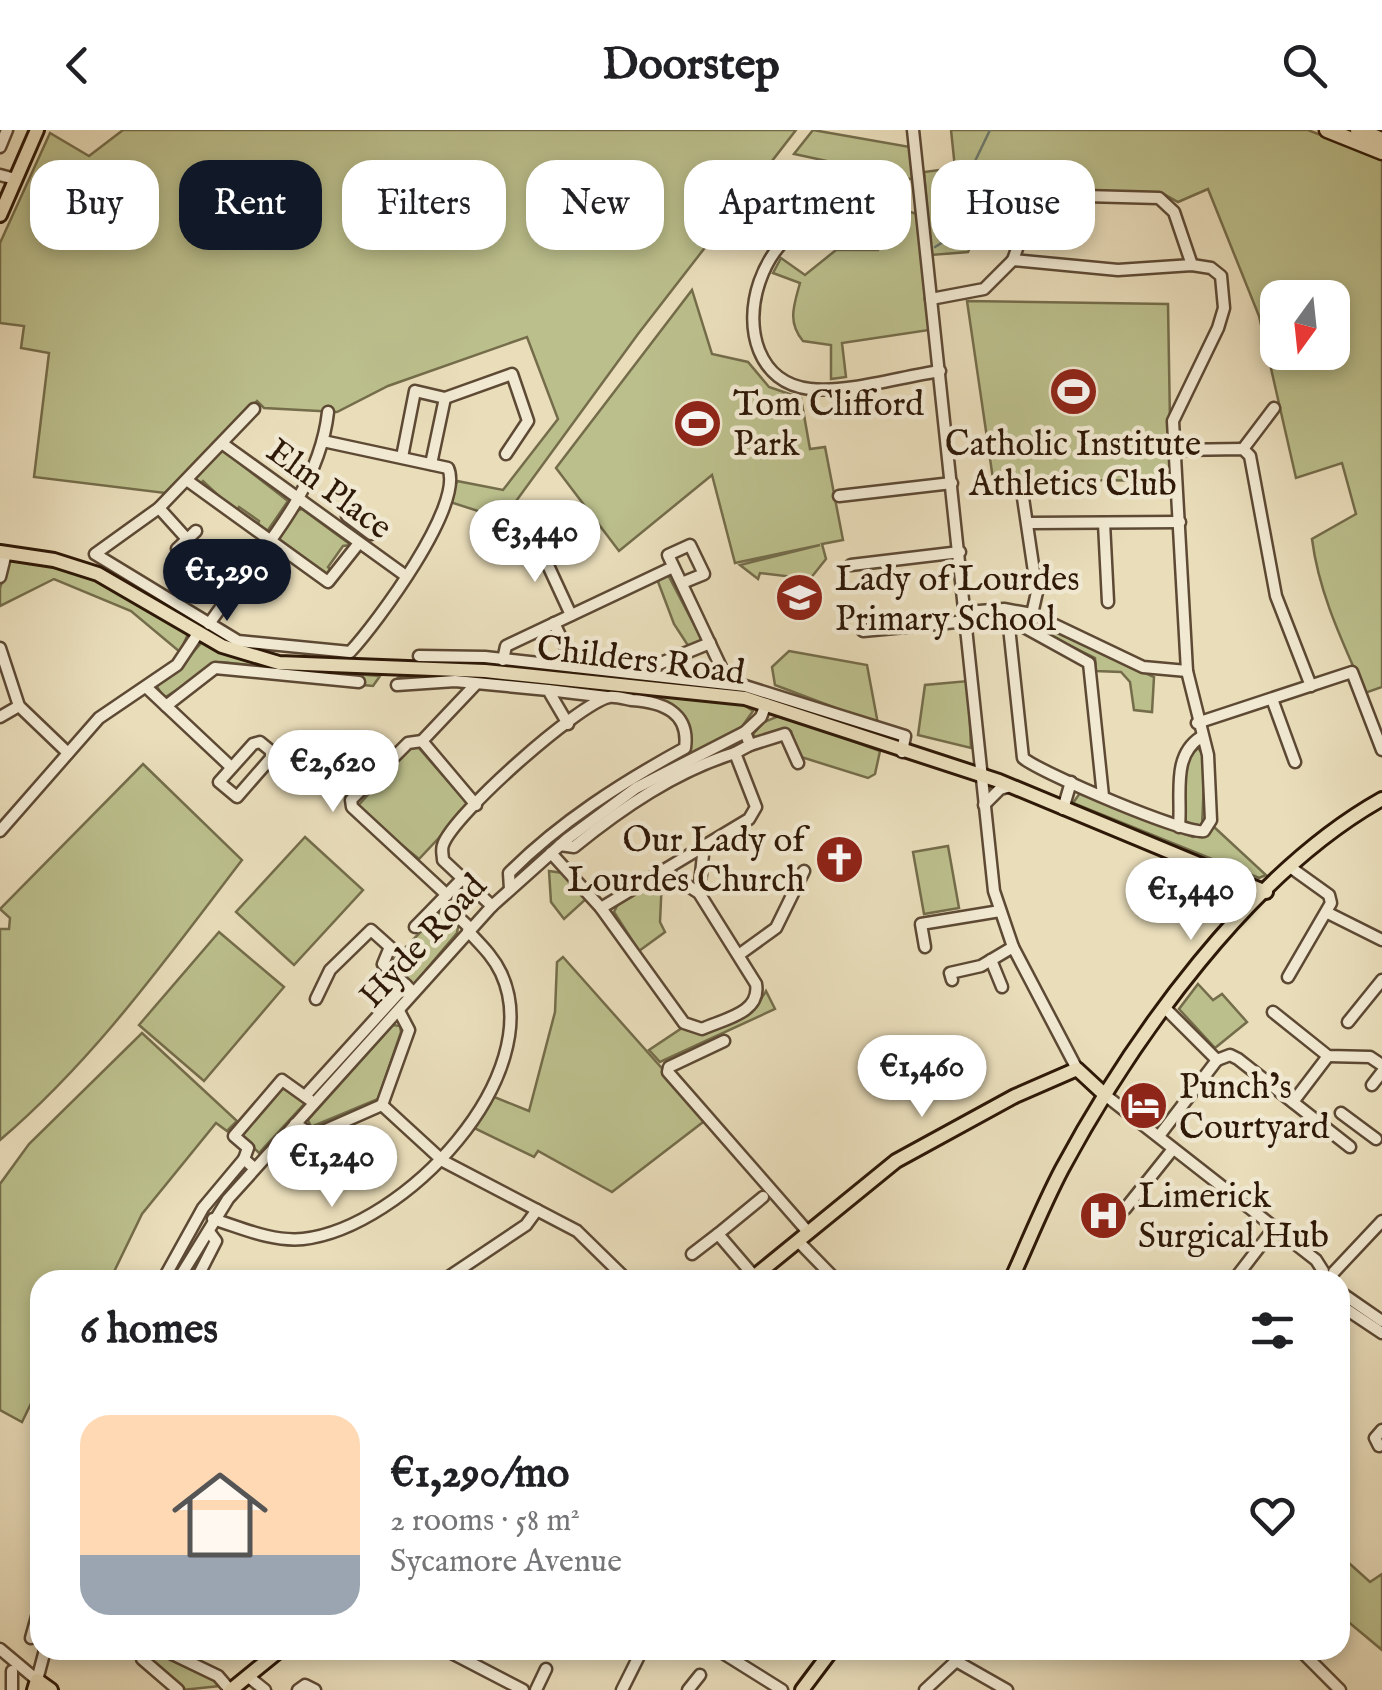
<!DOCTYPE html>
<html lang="en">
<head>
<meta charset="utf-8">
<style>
	:root { --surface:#fff; --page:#f6f6f6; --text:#202124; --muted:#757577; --line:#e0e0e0; --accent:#111827 }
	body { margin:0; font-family:"IM FELL English",serif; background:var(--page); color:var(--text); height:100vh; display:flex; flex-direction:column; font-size:38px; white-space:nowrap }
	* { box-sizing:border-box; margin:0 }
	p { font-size:32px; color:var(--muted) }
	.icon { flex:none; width:55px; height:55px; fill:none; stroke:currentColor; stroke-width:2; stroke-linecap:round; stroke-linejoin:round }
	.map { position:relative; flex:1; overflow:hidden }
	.sheet { position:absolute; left:30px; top:1140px; width:1320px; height:390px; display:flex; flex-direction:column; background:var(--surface); border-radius:30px; box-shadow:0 5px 15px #0003 }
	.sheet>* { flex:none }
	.top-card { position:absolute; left:30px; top:30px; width:1322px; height:90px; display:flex; gap:20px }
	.needle { width:65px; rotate:195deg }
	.fabs { position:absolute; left:1260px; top:150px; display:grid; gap:20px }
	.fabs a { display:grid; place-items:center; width:90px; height:90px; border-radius:20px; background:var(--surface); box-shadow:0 5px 15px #0003; font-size:50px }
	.price { position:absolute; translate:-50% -85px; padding:0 22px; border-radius:35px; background:#fff; color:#222; font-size:32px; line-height:65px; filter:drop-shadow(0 2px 5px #0008) }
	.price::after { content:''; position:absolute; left:50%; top:60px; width:30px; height:22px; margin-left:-15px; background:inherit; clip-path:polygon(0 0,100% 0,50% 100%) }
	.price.selected { background:var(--accent); color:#fff }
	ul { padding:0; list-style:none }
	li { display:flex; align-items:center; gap:30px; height:250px; padding:0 50px }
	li+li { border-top:2px solid var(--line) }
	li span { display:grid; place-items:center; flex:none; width:280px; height:200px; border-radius:30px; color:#555 }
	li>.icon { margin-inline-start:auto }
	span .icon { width:120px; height:120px; fill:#fffc; stroke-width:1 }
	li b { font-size:42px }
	h2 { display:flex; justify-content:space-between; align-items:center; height:120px; padding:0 50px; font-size:42px }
	.pill { padding:0 35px; border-radius:30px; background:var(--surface); box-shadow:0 5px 15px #0003; font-size:35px; line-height:90px }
	.pill.selected { background:var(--accent); color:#fff }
	header { display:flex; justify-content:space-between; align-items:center; height:130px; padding:0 50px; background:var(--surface); font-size:45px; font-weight:700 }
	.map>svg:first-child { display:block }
</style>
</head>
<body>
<header><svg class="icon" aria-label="back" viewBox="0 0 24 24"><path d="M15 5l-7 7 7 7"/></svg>Doorstep<svg class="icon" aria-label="search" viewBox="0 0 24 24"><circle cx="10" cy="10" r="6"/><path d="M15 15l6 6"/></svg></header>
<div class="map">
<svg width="1382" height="1560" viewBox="0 0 1382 1560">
	<rect width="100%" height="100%" fill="#e9ddba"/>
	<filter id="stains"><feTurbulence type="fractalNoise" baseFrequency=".002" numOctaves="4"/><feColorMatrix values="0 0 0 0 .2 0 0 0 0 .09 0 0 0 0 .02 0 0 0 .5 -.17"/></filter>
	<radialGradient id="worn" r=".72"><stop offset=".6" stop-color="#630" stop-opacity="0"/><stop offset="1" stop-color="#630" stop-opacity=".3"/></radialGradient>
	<!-- green -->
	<g fill="#bbbf8c" stroke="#746c4a" stroke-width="2.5" fill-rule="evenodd">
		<polygon points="123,0 796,0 638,204 503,389 450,372 457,351 503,360 558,289 527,207 388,256 337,282 264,278 257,271 165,363 34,347 49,223 21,218 24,196 0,193 0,113 50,3 89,26"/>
		<polygon points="813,0 910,17 915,50 794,24"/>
		<path d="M951,0h357l74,29v528l-17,6c-22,-50 -46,-99 -53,-154l44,-25 -14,-51 -46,15 -37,-162 -51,-127 -30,13 -16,-9 -117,-4 -17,11 -31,-13 -29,65 -37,3 -7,-83 31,-4zM1278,168h54v54h-54z"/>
		<path d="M906,81l12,3 11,116 -87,13 4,34 -15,2v-34l-28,-4c-16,-19 -9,-36 -3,-58l-27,-10 8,-15 24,17 31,-25h42l9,-29 13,6 7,-7z"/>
		<polygon points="692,160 712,224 748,232 769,257 801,268 810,319 825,317 843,410 822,414 826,429 810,449 760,443 758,449 740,435 820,415 735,433 712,345 619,421 556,338"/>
		<polygon points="967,171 1168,174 1171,351 993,349"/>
		<polygon points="221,319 288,371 266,403 257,396 259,391 239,377 236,382 203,351 199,356 193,350"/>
		<polygon points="302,379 351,415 343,416 328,437 333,442 329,445 277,410 295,381"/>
		<path d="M9,430c66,-4 126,43 179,74l-8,18 -49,-41 -77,-32 -54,27v-18z"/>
		<polygon points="667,443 702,510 689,517 674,494 657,449"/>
		<polygon points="1002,482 1029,490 1154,547 1152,582 1134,580 1130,552 1121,542 1096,541 1095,528"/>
		<polygon points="202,512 274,538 380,546 373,556 363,555 360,547 221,532 164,568 156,555 175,543"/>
		<polygon points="789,521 867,535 878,594 775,555 772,537"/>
		<path d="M405,544l97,4 239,25 12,8 -12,17 -106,54 55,-38c1,-19 -12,-36 -29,-45l-199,-20 -65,-1z"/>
		<polygon points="968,551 971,618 918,605 925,555"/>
		<polygon points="781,585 880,621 875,644 868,648 798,626 791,601 782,599 756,610 753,604 764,592"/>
		<polygon points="412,616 418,617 467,673 465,680 419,729 356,678"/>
		<polygon points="1198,618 1205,627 1202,697 1185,694 1185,631"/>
		<path d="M143,634l99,96c-76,99 -147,199 -242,280v-211h9l1,-11 -10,-9z"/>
		<polygon points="1080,663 1193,707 1208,704 1213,696 1266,745 1259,748 1073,673"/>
		<polygon points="305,707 363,760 294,835 236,782"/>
		<polygon points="948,716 959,778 924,784 913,722"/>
		<polygon points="549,741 563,743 586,769 564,789 551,772"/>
		<polygon points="662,748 660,792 665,802 639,821 614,782 619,772"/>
		<polygon points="443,779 458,797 457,803 414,854 411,853 390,833"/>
		<polygon points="219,802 284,857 204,951 139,895"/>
		<polygon points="563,827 707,989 612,1062 538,1021 534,1027 474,998 492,966 529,981 555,882 557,832"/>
		<polygon points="1198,854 1213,870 1222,864 1247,892 1215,918 1179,879"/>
		<path d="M766,861l9,18 -115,53 -11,-12 33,-22c25,14 72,-14 84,-37z"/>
		<polygon points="393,895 400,896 401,902 378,969 311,997 308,990"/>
		<polygon points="142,903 237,991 227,1001 216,993 142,1084 110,1150 40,1150 40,1255 22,1292 0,1280 0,1054 29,1014"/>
		<polygon points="283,956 305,973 259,1023 241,1005"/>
		<polygon points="1340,1425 1370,1452 1382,1444 1382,1520 1340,1485"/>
		<polygon points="150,1521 213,1547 220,1556 182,1560 146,1530"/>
	</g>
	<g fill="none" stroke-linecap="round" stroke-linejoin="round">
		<!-- stream -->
		<polyline stroke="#6d7a6e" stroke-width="2.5" points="935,117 948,109 964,65 963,56 990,0"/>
		<defs>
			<g id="minor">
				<polyline points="913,0 994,761 1013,817 1077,939"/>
				<polyline points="0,17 7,0"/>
				<polyline points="0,45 15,49"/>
				<path d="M896,86c-145,-44 -190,161 -86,173 40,4 89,-12 130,-18"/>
				<polyline points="1013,130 1030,82 1048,65 1159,68 1174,82 1192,135"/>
				<path d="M931,169l53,-10 29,-29 105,10 74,-5 19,3 10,8 3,32 -6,20 -45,93 14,250 21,84 3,65 -7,11c-18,4 -163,-58 -181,-73l-14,-131 6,-5 74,41 14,133"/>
				<polyline points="445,268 512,244 528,291 506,324"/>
				<path d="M254,279l-95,99 -64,46 143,87 112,11c26,-28 115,-147 98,-184l-125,-27"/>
				<polyline points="223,314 406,446"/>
				<polyline points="1243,319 1274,278"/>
				<polyline points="1175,320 1243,319 1250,326 1276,466 1311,556"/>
				<polyline points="402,327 415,261 445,268 431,334"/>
				<polyline points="188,351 328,452 359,413"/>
				<polyline points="1022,361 1037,462 1032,484 1143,537 1187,541"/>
				<polyline points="839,366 952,353"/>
				<polyline points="159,378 187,409"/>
				<polyline points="347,386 371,404"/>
				<polyline points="1030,393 1180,392"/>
				<polyline points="1104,393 1108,472"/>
				<polyline points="177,419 196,401"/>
				<polyline points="549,420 546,431 571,485"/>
				<polyline points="851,435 960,422"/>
				<polyline points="0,447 6,423"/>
				<polyline points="682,453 704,444 690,415 668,425 729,554"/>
				<polyline points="967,482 1004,479 1032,484"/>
				<polyline points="554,493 575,537"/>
				<path d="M209,494c45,-65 110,-130 119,-212"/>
				<polyline points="863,501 967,491"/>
				<polyline points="0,518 19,576 68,623"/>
				<polyline points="419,526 485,527 745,556 905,606 902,622"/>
				<polyline points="503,530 506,516 673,437"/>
				<polyline points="639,542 710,513"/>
				<polyline points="397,555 455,551 548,560 568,594"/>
				<polyline points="146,557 231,637"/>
				<polyline points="548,560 607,567"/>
				<polyline points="1272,569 1295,632"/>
				<polyline points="166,576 215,538 359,552"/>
				<polyline points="0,587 19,576"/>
				<polyline points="1197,593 1352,542 1382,620"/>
				<polyline points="422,611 408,613 351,670 352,677 447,765"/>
				<polygon points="260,612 271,621 271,628 237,667 219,652 253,614"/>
				<polyline points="750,615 785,604 798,633"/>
				<polyline points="476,675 422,611 476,554"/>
				<polyline points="984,675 1000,659 1011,656"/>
				<polyline points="1063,679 1071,652"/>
				<path d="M1179,697c3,-32 -8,-71 22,-90"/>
				<polyline points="0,701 99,588 177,535 199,502"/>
				<path d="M560,715l14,2c48,-39 102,-76 161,-94"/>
				<path d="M551,723l50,55 83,115 18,6c22,-10 59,-16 54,-45l-57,-91 -36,-23"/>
				<polyline points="699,763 704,715"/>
				<polyline points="441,771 470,798"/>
				<path d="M492,776l-49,-46c0,-5 -2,-10 0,-15 10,-30 135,-141 166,-148 6,-1 17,2 23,3 30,2 58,12 53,48 -64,35 -125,74 -176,125l1,16"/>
				<polyline points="601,778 749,689 756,677 735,623 750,615 745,602"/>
				<polyline points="1328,783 1382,810"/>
				<polyline points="415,797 462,749"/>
				<polyline points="925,817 921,794 1000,781"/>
				<polyline points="740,824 776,798 804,741"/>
				<polyline points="991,830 1002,857"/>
				<polyline points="1288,847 1331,773 1329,765 1290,737"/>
				<polyline points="952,850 950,843 981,836 1013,817"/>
				<polyline points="316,869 330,840 371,800 390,817 383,834 406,855"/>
				<polyline points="1273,882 1328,926 1370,927 1382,935"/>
				<polyline points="1348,892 1382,850"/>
				<polyline points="724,911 669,937 668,942 808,1102"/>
				<polyline points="1217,930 1230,925 1238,929 1350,1017"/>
				<polyline points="1372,955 1382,942"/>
				<polyline points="1105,965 1316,1130 1323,1141"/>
				<polyline points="305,966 406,855 410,859"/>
				<polyline points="1293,972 1328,926"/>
				<polyline points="382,975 409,900 399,881"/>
				<polyline points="1341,983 1376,1009"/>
				<polyline points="295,994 314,1005 382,975 443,1031 577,1101 627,1150"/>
				<polyline points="1159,1006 1217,930 1166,879"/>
				<polyline points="254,1038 244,1029 248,1018 234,1006 282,950 310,970"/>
				<polyline points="1125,1079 1173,1019"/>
				<path d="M213,1089c29,9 59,23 90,20 100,-11 246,-163 198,-266 -8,-17 -21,-29 -33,-42"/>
				<polyline points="718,1104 763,1067"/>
				<polyline points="798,1111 836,1150"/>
				<polyline points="692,1124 718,1104 754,1146"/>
				<polyline points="1334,1142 1382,1091"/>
				<polyline points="163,1150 203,1078 244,1029"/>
				<polyline points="178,1150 228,1069 492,776 567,709 636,658 745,602 761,587 766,574"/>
				<polyline points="196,1150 216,1111 210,1103"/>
				<polyline points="425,1150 439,1150"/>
				<polyline points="444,1150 526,1095 537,1080"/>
				<polyline points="1234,1150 1274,1098"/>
				<polyline points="1340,1162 1382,1191"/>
				<polyline points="1340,1175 1382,1203"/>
				<polyline points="1379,1316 1375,1308 1382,1300"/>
				<polyline points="31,1508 40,1476"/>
				<polyline points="0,1519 37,1550 45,1520"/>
				<polyline points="142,1520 142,1529 178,1560"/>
				<polyline points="164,1520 218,1546 230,1560"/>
				<polyline points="446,1520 523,1560"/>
				<polyline points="718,1520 782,1560"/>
				<polyline points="1300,1520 1340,1560"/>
				<polyline points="956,1531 1007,1560"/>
				<polyline points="250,1548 265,1560"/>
				<polyline points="12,1560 12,1541"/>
				<polyline points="298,1560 305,1555 315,1560"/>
				<polyline points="536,1560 546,1539"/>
				<polyline points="622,1560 642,1520"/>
				<polyline points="688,1560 700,1545"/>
				<polyline points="925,1560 968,1520"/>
			</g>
			<g id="major">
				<polyline points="0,85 37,0"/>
				<polyline points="0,422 54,430 98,444 222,516 279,533 485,541 745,568 999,651 1266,762"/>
				<polyline points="750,1150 896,1031 1015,966 1077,939 1105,965"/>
				<path d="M1011,1150c17,-37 32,-75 51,-111 71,-132 188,-296 320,-370"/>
				<polyline points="34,1560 37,1550 51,1560"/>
				<polyline points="231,1560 280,1520"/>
				<polyline points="802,1560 832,1520"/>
			</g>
			<g id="highway">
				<polyline points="1327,0 1382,22"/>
				<polyline points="1358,0 1382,10"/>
			</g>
		</defs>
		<!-- minor casing -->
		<use href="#minor" stroke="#5d4934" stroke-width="15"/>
		<!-- major casing -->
		<use href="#major" stroke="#2e1807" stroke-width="18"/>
		<!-- highway casing -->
		<use href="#highway" stroke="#2e1807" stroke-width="19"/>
		<!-- minor -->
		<use href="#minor" stroke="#f1e9d2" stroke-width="10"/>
		<!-- major -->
		<use href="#major" stroke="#e9ddba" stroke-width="12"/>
		<!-- highway -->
		<use href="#highway" stroke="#e9ddba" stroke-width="14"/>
	</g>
	<!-- icons -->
	<defs>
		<symbol id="stadium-disc" viewBox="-11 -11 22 22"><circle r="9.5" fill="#8f2418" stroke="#f1e9d2"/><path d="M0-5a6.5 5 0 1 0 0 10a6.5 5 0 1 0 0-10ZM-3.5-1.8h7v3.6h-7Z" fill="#fff"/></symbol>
		<symbol id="school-disc" viewBox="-11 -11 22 22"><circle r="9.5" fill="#8f2418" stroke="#f1e9d2"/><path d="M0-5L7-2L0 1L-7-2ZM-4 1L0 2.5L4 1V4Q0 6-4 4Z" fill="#fff"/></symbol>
		<symbol id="church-disc" viewBox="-11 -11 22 22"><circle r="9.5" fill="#8f2418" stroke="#f1e9d2"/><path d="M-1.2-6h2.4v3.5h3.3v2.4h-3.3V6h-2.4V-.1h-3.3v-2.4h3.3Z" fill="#fff"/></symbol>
		<symbol id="hotel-disc" viewBox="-11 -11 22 22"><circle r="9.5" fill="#8f2418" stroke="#f1e9d2"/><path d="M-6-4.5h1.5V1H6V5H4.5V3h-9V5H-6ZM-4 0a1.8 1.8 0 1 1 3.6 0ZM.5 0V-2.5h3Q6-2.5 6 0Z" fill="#fff"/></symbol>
		<symbol id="hospital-disc" viewBox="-11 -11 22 22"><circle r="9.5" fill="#8f2418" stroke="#f1e9d2"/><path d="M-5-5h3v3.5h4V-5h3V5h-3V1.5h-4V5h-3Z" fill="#fff"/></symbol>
	</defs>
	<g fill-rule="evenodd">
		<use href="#stadium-disc" x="1046" y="234" width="55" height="55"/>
		<use href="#stadium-disc" x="670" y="266" width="55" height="55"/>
		<use href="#school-disc" x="772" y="440" width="55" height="55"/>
		<use href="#church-disc" x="812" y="702" width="55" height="55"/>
		<use href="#hotel-disc" x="1116" y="948" width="55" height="55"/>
		<use href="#hospital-disc" x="1076" y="1058" width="55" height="55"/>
	</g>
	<g text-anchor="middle" stroke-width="9" stroke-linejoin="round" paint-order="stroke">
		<!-- poi labels -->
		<g font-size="35" fill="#2e1807" stroke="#f1e9d2" text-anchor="start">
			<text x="733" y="285">Tom Clifford<tspan x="733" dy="40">Park</tspan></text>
			<text x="1073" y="325" text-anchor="middle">Catholic Institute<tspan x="1073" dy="40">Athletics Club</tspan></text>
			<text x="835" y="460">Lady of Lourdes<tspan x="835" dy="40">Primary School</tspan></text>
			<text x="805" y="721" text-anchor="end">Our Lady of<tspan x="805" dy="40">Lourdes Church</tspan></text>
			<text x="1179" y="968">Punch’s<tspan x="1179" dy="40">Courtyard</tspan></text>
			<text x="1138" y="1077">Limerick<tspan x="1138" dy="40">Surgical Hub</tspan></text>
		</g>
		<!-- street labels -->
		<g font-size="35" fill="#2e1807" stroke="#f1e9d2">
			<text transform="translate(330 358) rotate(36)" y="12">Elm Place</text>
			<text transform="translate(641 529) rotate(7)" y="12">Childers Road</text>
			<text transform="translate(422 810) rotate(-47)" y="12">Hyde Road</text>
		</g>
	</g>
	<rect width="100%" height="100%" filter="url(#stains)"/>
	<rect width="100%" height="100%" fill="url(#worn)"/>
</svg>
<div class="fabs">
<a><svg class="needle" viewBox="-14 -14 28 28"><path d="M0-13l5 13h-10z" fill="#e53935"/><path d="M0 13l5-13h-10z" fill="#757577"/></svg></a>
</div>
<b class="price" style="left:535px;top:455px">€3,440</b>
<b class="price selected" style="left:227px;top:494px">€1,290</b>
<b class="price" style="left:333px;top:685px">€2,620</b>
<b class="price" style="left:1191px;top:813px">€1,440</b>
<b class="price" style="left:922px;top:990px">€1,460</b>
<b class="price" style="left:332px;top:1080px">€1,240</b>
<div class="top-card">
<a class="pill">Buy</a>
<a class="pill selected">Rent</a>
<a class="pill">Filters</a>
<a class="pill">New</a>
<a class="pill">Apartment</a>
<a class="pill">House</a>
</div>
<section class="sheet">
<h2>6 homes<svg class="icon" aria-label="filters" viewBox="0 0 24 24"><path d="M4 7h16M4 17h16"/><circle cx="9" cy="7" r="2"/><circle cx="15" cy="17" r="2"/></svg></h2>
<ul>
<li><span style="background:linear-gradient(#ffd9b3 70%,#9aa5b1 0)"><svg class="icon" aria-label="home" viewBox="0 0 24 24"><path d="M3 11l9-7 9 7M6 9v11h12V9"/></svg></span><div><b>€1,290/mo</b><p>2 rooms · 58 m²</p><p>Sycamore Avenue</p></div><svg class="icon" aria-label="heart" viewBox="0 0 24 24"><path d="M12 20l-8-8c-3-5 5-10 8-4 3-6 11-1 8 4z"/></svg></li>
</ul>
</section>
</div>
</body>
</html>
